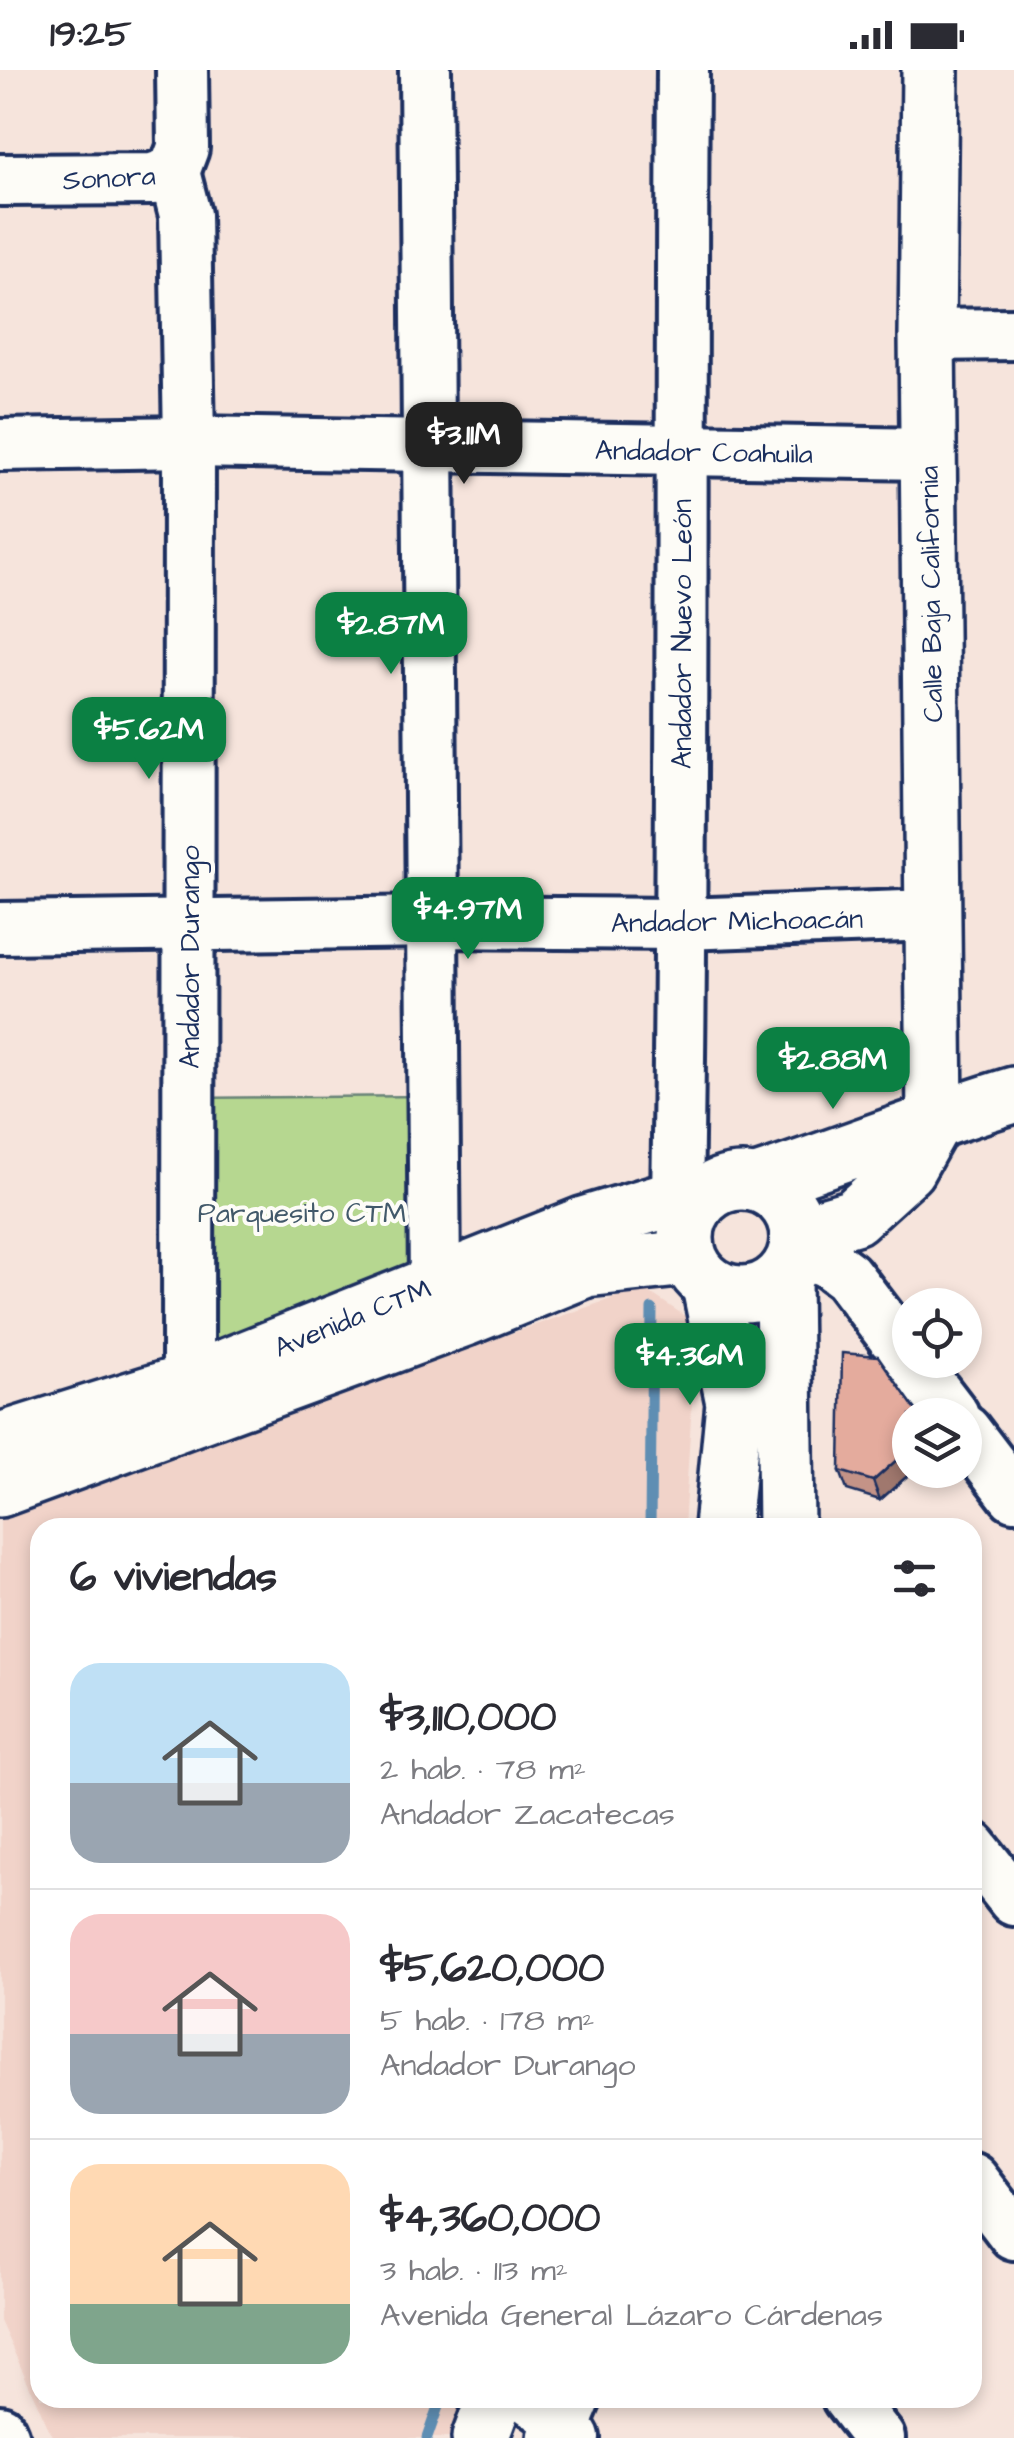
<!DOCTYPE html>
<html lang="es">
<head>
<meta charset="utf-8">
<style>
	:root { --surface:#fff; --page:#f7f7f7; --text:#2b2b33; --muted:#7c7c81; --line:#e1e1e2; --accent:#0b8043 }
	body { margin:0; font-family:"Architects Daughter",sans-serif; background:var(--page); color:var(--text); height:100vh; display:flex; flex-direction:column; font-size:38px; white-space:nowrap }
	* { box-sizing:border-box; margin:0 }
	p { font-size:32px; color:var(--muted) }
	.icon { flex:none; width:55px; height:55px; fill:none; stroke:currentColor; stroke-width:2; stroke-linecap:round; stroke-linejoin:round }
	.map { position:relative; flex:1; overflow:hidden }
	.side { position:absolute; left:30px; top:1448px; width:952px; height:890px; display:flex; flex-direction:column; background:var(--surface); border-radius:30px; box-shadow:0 5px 15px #0003 }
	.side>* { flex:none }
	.buttons { position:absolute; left:892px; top:1218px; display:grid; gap:20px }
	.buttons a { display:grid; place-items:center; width:90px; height:90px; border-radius:50%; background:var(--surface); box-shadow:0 5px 15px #0003; font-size:50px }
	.price { position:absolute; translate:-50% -85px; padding:0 22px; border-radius:20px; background:var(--accent); color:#fff; font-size:32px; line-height:65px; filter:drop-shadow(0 2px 5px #0008) }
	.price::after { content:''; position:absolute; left:50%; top:60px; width:30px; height:22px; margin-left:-15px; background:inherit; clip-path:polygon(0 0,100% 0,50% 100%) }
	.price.active { background:#222; color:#fff }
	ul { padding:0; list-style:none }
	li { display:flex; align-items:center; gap:30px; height:250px; padding:0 40px }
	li+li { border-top:2px solid var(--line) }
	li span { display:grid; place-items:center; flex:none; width:280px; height:200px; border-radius:30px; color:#555 }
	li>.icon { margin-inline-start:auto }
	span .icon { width:120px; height:120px; fill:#fffc; stroke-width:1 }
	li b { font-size:42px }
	h2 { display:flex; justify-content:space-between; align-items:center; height:120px; padding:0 40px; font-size:42px }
	.status { display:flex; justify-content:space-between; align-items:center; height:70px; padding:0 50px; background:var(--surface); direction:ltr }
	.status svg { height:28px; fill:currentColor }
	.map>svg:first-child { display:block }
</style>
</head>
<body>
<div class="status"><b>19:25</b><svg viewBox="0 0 49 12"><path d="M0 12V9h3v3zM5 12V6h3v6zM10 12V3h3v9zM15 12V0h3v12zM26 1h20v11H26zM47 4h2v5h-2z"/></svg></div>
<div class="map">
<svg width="1014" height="2368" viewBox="0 0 1014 2368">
	<rect width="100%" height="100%" fill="#f6e4dc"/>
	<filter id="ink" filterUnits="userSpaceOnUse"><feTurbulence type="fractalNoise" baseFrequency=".01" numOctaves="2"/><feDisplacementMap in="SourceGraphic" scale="20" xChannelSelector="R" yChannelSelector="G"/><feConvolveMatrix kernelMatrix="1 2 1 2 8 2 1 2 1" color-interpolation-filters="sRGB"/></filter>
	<g filter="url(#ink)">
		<!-- built -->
		<polygon fill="#f1d3c9" points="643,1218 697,1254 684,1457 40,1458 40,2328 473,2328 457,2368 53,2368 0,2251 0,1439"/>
		<!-- green -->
		<polygon fill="#b6d790" stroke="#688377" stroke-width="2.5" points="433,1026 435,1214 188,1312 188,1028"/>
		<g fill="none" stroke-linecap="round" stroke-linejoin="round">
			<!-- stream -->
			<g stroke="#5e8eb3" stroke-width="11">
				<polyline points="650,1458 652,1239"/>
				<polyline points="427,2368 441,2328"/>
			</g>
			<defs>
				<g id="minor">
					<polyline points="425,0 435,1214"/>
					<polyline points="174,102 185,145 189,372 188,1312"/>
					<polyline points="174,102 183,78 182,0"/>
					<polyline points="0,110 153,109 174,102"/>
					<polyline points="927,265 1014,264"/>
					<polyline points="0,375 189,372 928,384"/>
					<polyline points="0,858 434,852 682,854 933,845"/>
					<path d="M677,1127c7,-375 3,-751 6,-1127"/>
					<polyline points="798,1180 828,1192 847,1206 910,1289"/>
					<polyline points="911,1290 953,1345"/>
					<polyline points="965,1361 1014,1425"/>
					<polyline points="972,1777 1014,1830"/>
					<polyline points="972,2109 1014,2164"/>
					<polyline points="529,2328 563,2352 574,2368"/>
					<polyline points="848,2328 879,2368"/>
					<polyline points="0,2361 3,2368"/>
				</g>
				<g id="major">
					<circle cx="742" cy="1168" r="56"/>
					<path d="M757,1113c87,-28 170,-62 257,-88"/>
					<polyline points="799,1163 854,1147 907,1099 935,1049 927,265 930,0"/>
					<polyline points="783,1209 786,1458"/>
					<polyline points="710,1216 734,1333 722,1458"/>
					<polyline points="0,1371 188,1312 583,1155 677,1127 704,1126"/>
					<polyline points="0,1419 465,1248 586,1199 688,1188"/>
					<polyline points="480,2368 495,2328"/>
					<polyline points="556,2368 573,2328"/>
				</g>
			</defs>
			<!-- minor casing -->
			<use href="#minor" stroke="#1b2f5e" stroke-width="58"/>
			<!-- major casing -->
			<use href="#major" stroke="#1b2f5e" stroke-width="62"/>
			<!-- minor -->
			<use href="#minor" stroke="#fdfcf7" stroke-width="50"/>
			<!-- major -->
			<use href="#major" stroke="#fdfcf7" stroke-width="55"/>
		</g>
		<!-- wall -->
		<polygon fill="#c49387" stroke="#1b2f5e" stroke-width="2.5" points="914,1400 880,1430 847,1420 840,1401"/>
		<!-- shaded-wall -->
		<polygon fill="#a0786e" stroke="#1b2f5e" stroke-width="2.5" points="910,1378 910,1400 914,1400 880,1430 873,1411"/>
		<!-- building -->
		<polygon fill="#e4ab9d" stroke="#1b2f5e" stroke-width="2.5" points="842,1283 878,1286 919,1345 910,1345 910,1378 873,1411 840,1401"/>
	</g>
	<g text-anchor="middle" stroke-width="8" stroke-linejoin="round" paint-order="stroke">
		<!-- street labels -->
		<g font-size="28" fill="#1b2f5e" stroke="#fdfcf7">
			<text transform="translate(109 107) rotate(-3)" y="10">Sonora</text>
			<text transform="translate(704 381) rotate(1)" y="10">Andador Coahuila</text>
			<text transform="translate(930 524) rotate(-91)" y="10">Calle Baja California</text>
			<text transform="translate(681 564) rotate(-90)" y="10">Andador Nuevo León</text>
			<text transform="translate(737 850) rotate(-1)" y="10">Andador Michoacán</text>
			<text transform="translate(189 887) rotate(-90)" y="10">Andador Durango</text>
			<text transform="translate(352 1247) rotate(-22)" y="10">Avenida CTM</text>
		</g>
		<!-- park labels -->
		<g font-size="28" fill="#42596a" stroke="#fdfcf7">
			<text x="302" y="1152">Parquesito CTM</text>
		</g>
	</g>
</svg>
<div class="buttons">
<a><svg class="icon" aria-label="locate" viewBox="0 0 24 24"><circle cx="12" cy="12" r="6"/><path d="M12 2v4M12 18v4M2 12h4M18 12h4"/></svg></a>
<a><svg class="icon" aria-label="layers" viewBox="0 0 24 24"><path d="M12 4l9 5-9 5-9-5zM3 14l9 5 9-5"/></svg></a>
</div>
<b class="price active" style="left:464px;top:417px">$3.11M</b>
<b class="price" style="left:391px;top:607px">$2.87M</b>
<b class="price" style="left:149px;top:712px">$5.62M</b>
<b class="price" style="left:468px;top:892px">$4.97M</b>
<b class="price" style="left:833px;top:1042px">$2.88M</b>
<b class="price" style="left:690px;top:1338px">$4.36M</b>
<section class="side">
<h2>6 viviendas<svg class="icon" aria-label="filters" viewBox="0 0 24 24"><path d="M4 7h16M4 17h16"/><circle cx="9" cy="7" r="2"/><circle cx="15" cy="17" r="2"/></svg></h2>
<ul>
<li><span style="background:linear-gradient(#bfe0f5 60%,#9aa5b1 0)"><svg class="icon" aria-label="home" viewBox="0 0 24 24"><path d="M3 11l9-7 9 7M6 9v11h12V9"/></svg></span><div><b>$3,110,000</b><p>2 hab. · 78 m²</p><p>Andador Zacatecas</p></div></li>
<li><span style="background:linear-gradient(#f6c9c9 60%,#9aa5b1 0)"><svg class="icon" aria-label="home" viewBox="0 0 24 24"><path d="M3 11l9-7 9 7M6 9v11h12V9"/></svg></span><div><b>$5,620,000</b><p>5 hab. · 178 m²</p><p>Andador Durango</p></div></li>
<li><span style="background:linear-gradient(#ffd9b3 70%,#7fa58c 0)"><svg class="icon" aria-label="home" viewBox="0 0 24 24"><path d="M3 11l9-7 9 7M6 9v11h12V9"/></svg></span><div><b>$4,360,000</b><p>3 hab. · 113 m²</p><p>Avenida General Lázaro Cárdenas</p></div></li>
</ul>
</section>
</div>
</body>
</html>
